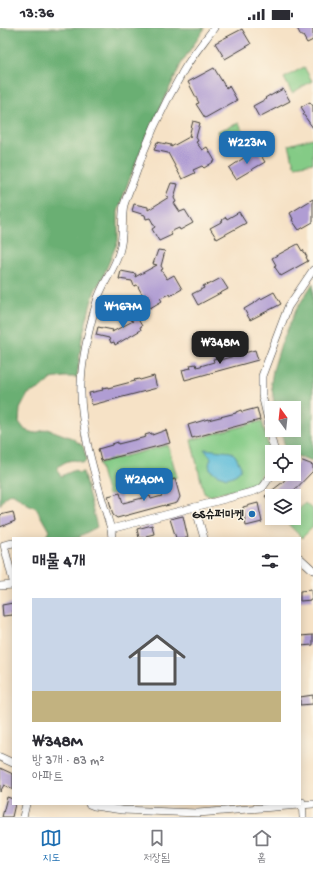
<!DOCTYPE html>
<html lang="ko">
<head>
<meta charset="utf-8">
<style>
	:root { --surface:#fff; --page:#f2f2f3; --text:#2b2b33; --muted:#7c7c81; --line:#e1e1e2; --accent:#1f6fb2 }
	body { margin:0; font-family:"Gochi Hand","Poor Story",sans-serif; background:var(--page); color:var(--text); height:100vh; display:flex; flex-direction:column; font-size:15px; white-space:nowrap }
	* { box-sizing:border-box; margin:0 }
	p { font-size:13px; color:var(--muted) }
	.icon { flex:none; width:22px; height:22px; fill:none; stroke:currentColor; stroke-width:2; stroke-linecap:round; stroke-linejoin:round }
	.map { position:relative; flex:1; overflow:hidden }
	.sheet { position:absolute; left:12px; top:509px; width:289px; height:268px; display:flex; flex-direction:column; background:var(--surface); border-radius:0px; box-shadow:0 2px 10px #0003 }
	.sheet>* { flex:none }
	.needle { width:26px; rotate:345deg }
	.controls { position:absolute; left:265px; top:373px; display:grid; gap:8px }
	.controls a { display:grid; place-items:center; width:36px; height:36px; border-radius:0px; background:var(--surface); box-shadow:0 2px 10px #0003; font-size:20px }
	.price { position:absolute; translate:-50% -34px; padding:0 9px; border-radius:8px; background:var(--accent); color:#fff; font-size:13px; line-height:26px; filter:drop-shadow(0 1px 2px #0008) }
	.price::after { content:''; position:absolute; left:50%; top:24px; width:12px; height:9px; margin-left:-6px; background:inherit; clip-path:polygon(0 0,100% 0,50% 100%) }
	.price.on { background:#222; color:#fff }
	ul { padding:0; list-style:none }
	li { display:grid; align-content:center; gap:8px; height:212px; padding:0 20px }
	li+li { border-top:1px solid var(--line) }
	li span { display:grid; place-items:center; height:124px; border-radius:0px; color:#555 }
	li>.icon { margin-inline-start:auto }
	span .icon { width:72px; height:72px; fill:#fffc; stroke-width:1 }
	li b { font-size:17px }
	h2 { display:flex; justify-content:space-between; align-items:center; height:48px; padding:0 20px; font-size:17px }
	.status { display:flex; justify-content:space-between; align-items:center; height:28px; padding:0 20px; background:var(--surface); direction:ltr }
	.status svg { height:11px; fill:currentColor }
	.tab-bar { display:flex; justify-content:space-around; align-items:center; height:56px; border-top:1px solid var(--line); background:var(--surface); font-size:11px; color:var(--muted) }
	.tab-bar a { display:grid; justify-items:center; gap:2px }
	.tab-bar .on { color:var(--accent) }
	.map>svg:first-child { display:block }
</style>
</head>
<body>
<div class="status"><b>13:36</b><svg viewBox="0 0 49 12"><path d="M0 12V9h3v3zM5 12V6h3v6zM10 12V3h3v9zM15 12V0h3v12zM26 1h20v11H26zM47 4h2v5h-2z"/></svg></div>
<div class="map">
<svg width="313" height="789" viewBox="0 0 313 789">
	<rect width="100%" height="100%" fill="#fcf5e5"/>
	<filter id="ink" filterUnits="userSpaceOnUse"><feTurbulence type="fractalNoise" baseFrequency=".025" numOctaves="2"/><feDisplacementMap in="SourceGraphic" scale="8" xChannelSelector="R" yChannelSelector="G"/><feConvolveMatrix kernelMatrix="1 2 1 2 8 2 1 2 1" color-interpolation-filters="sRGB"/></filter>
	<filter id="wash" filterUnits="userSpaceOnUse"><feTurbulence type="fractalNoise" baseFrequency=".012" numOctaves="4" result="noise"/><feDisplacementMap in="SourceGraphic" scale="16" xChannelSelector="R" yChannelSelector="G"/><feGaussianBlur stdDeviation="0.9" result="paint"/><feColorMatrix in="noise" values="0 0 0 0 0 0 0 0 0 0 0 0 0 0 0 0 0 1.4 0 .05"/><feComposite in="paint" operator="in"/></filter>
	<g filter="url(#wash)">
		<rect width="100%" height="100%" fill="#f6e2c6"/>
		<!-- green -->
		<g fill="#84cb86" stroke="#507451">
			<polygon points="304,39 312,53 292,65 284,50"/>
			<polygon points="239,95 248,114 227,124 218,103"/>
			<polygon points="313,110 313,135 295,138 294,137 289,117"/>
			<polygon points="262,393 271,429 269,435 254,457 209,468 204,465 191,412"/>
			<polygon points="168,417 177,449 108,467 99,435"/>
			<polygon points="305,475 313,482 313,499 302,510 286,494 290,490 294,490 294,486"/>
		</g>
		<!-- forest -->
		<g fill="#6baf73" stroke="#446648">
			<path d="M0,0h205l-23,34 -36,75 -20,51 -8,24v29l-16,38 -7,11 -4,13 -9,35 -5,39h-13l-13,2 -10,9 -13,6 -8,15 -1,13 6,8 9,3 14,-4 24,9 11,8 4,14 -4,3c-8,-5 -17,-3 -25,4v5l3,4 14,-6 3,3 5,-1 14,55 -17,9v2h-35l4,-7 -13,-23 -8,-4 -16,-11 -6,3 -6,9z"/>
			<polygon points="313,255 313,433 294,427 294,424 286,424 281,402 294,402 294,380 275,380 271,355 273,342 281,316 296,282"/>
		</g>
		<!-- water -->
		<polygon fill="#5bbcd9" stroke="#3c6c7a" points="204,421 231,424 235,427 241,439 240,443 235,447 227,450 218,447 210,442 209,436 211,430"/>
		<g id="blocks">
			<!-- building -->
			<g fill="#b09dd3">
				<polygon points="297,0 313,0 313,12 307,15 303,8 301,8"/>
				<polygon points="242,1 251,16 225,31 215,15"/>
				<polygon points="214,40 226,60 229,58 237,72 205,90 196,76 199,75 188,54"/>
				<polygon points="283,61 290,73 259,89 253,78 266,71 265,70 270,67 270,68"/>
				<polygon points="310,74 313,78 313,100 303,86 305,85 301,79"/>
				<polygon points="193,93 200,95 196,109 198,113 196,114 202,122 207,119 215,133 204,140 202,138 193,142 195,145 182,151 168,125 154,122 157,114 171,117 171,119 191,108 189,108"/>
				<polygon points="258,123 265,134 236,151 229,140 245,129 246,130"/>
				<polygon points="171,155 178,156 174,170 176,174 174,175 180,184 185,182 193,195 180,202 179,200 170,204 172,207 159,213 152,201 155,199 150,190 146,191 145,187 132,183 134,176 148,179 148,182 169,169 166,168"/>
				<polygon points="313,171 313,194 299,202 292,192 293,191 290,185"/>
				<polygon points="239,184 246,195 217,211 210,200 223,193 222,192 226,189 227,191"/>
				<polygon points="298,216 302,223 303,222 307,229 306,229 308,233 281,248 274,238 276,237 272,230"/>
				<polygon points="158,222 165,223 161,238 163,241 161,242 167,251 174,247 182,261 170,268 169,266 160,270 162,273 150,280 137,257 134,258 132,253 119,251 121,243 136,246 135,249 157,237 153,236"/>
				<polygon points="221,250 228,261 198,277 192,266 204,260 203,258 207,256 208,257"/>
				<polygon points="274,264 281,276 250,292 244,281 256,274 261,270 261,271"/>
				<polygon points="135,278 142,280 139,293 142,298 140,299 141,302 115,317 114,314 111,315 109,310 96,307 98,299 113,302 112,304 133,293 130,292"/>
				<polygon points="255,322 258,332 185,352 182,342 191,340 190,337 196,336 197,339 214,334 213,331 219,330 220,332"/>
				<polygon points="154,348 157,360 92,377 89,365 103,362 102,360 108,359 108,360 135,353 134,352 139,351 140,352"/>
				<polygon points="257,380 260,392 192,410 188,397 208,391 208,392 236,385 236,384 241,382 242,384"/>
				<polygon points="166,402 170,415 101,433 98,421 112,417 112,416 118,414 118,416 146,409 145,407 152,405 152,407"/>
				<polygon points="300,432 313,437 313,443 289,468 272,468 272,477 265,468 283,454 289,446 294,446 294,440"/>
				<polygon points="175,451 180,469 177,475 165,478 165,477 117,490 113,487 108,468 120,465 123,475 150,468 151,471 162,468 161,464 168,462 165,453"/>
				<polygon points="258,475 262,494 246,498 243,479"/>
				<polygon points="13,484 15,493 0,499 0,487"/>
				<polygon points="183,488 188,510 176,510 170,491"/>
				<polygon points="152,497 154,506 146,508 147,510 139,510 137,501"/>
				<polygon points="311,562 312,572 300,573 300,563"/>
				<polygon points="13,575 13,587 3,588 2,577"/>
				<polygon points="313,607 313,617 300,618 300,608"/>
				<polygon points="313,667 313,676 300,677 300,669"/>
				<polygon points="0,740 13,746 13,762 4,757 0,764"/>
				<polygon points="7,769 13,771 13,776 15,776 12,789 2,789"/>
			</g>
		</g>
	</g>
	<g filter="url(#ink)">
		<use href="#blocks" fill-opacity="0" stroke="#3d3a36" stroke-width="1"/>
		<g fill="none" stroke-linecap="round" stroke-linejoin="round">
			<defs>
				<g id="minor">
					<polyline points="275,424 268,399 268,392 262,367 262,348 288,279 313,242"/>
					<polyline points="195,479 255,463 263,459 272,446"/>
					<path d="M111,501c-13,-43 -32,-100 -30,-145 1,-27 8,-56 16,-83 5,-18 19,-33 23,-52 4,-15 1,-29 4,-44 3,-10 7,-19 11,-29 11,-34 28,-70 46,-101 9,-17 22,-32 33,-47"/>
					<polyline points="112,510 111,501 195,479 204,510"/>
					<polyline points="13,515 4,517 13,553"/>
					<polyline points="300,530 313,542"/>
					<polyline points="0,558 13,557"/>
					<polyline points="0,729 13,735"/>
					<polyline points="302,774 303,789"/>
					<polyline points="89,776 94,778 122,782 198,785 313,776"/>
					<polyline points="23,789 26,776"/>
				</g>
			</defs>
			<!-- minor casing -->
			<use href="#minor" stroke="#3d3a36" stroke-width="8"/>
			<!-- minor -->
			<use href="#minor" stroke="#fff" stroke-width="7"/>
		</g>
	</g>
	<!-- markers -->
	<circle fill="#1f6fb2" stroke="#fcf5e5" stroke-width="1.5" cx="252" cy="486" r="4"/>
	<g text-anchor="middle" stroke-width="3" stroke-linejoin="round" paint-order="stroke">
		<!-- poi labels -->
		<g font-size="12" font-weight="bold" fill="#1c1c1c" stroke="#fcf5e5" text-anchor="end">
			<text x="244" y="490">GS슈퍼마켓</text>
		</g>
	</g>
</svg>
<div class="controls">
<a><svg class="needle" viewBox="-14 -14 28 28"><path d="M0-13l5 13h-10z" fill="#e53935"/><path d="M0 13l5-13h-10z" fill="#7c7c81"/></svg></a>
<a><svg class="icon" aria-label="locate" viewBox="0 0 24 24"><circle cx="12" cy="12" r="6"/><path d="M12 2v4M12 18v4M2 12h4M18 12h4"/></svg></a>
<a><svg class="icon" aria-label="layers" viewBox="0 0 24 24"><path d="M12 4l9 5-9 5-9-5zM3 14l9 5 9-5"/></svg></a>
</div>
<b class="price" style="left:247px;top:137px">₩223M</b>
<b class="price" style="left:123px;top:301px">₩167M</b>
<b class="price on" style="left:220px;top:337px">₩348M</b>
<b class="price" style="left:144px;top:474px">₩240M</b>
<section class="sheet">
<h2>매물 4개<svg class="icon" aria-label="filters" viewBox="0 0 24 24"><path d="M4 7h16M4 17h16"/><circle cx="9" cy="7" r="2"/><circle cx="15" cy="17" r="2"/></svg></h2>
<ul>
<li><span style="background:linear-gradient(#c9d6e8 75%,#c2b280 0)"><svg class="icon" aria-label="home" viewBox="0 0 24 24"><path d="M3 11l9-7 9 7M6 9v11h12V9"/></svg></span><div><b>₩348M</b><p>방 3개 · 83 m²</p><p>아파트</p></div></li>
</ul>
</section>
</div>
<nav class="tab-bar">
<a class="on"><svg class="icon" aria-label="map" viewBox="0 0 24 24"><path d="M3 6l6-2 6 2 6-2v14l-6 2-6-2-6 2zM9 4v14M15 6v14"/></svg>지도</a>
<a><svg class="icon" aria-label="saved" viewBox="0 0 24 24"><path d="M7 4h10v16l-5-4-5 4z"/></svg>저장됨</a>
<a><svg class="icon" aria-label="home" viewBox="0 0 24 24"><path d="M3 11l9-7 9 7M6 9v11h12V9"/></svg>홈</a>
</nav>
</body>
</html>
